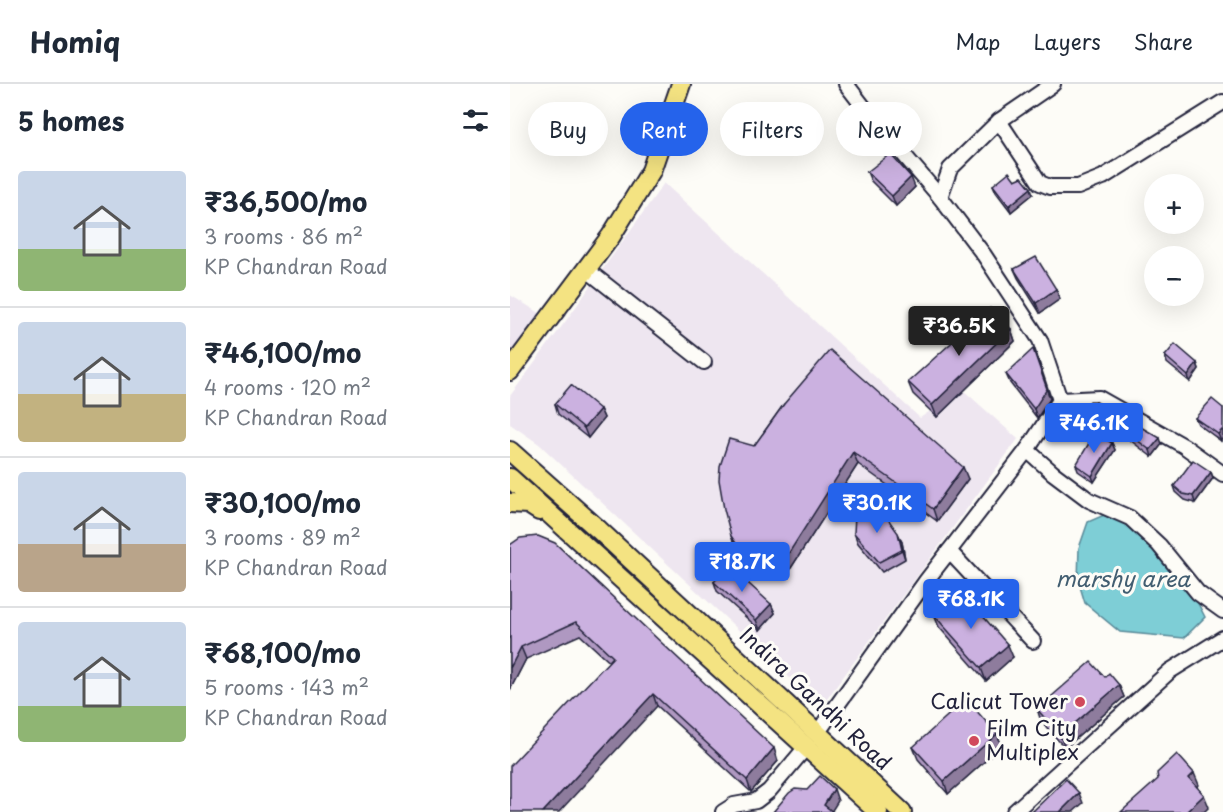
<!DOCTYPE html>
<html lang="en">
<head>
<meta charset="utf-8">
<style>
	:root { --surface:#fff; --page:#f6f6f7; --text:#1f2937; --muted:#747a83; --line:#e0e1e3; --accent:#2563eb }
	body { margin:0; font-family:"Playpen Sans",sans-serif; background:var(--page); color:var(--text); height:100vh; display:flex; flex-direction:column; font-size:22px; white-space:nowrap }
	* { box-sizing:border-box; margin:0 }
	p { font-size:20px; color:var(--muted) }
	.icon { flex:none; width:33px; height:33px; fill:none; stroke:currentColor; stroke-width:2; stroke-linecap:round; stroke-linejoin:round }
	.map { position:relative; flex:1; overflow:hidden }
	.panel { display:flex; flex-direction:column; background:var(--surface); width:510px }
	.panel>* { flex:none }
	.top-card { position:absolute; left:18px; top:18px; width:570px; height:54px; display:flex; gap:12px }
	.fabs { position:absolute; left:634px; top:90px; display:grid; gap:12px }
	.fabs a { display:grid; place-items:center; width:60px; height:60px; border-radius:50%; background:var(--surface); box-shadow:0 6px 24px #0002; font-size:30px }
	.price { position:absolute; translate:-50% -51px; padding:0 14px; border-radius:6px; background:var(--accent); color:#fff; font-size:20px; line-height:39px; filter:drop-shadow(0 2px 3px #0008) }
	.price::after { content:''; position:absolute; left:50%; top:36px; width:18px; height:14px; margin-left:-9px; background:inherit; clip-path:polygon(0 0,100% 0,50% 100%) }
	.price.current { background:#222; color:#fff }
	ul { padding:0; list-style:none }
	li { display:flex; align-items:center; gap:18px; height:150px; padding:0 18px }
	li+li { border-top:2px solid var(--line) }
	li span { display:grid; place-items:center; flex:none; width:168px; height:120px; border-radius:6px; color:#555 }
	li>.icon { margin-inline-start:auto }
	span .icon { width:72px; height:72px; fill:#fffc; stroke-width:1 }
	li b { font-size:26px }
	h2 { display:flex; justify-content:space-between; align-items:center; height:72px; padding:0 18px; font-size:26px }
	.chip { padding:0 21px; border-radius:27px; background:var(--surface); box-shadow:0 6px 24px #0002; font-size:21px; line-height:54px }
	.chip.current { background:var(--accent); color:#fff }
	header { display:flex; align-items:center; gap:36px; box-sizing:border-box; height:84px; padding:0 30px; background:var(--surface); border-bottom:2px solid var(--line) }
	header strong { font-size:28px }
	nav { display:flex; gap:33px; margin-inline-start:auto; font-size:21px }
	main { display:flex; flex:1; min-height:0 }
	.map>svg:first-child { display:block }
</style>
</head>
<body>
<header>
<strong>Homiq</strong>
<nav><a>Map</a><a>Layers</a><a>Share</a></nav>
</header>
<main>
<section class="panel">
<h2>5 homes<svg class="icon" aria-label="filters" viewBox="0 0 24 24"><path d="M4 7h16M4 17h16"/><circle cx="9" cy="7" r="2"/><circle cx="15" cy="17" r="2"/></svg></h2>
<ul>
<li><span style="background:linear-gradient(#c9d6e8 65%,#8fb573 0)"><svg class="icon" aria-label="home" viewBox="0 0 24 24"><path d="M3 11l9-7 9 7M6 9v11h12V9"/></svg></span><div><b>₹36,500/mo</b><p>3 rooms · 86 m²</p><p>KP Chandran Road</p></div></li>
<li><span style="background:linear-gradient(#c9d6e8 60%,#c2b280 0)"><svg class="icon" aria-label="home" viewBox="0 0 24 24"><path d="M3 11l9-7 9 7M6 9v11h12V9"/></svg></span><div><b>₹46,100/mo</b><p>4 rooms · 120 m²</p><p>KP Chandran Road</p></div></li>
<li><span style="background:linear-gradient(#c9d6e8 60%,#b9a48a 0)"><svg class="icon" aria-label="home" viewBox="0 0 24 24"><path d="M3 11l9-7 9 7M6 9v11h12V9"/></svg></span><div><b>₹30,100/mo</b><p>3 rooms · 89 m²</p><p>KP Chandran Road</p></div></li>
<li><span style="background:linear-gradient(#c9d6e8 70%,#8fb573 0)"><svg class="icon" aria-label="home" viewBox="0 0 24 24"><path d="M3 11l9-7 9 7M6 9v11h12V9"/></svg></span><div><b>₹68,100/mo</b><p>5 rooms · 143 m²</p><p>KP Chandran Road</p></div></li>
</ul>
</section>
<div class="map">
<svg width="713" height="728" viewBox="0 0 713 728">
	<rect width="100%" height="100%" fill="#fdfcf7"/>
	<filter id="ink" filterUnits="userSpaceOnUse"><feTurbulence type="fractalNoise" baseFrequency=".0167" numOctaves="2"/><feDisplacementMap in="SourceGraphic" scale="12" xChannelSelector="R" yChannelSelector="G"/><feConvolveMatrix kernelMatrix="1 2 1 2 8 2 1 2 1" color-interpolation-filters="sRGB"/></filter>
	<g filter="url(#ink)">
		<!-- built -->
		<g fill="#eee6f0">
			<polygon points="154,99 410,334 452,305 508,355 311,623 29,360 0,340 0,312 58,234"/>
			<polygon points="0,211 33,231 0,276"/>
		</g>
		<!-- water -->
		<polygon fill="#7eced6" stroke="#598998" stroke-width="1.5" points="594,431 616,438 636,456 682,508 695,533 674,554 610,548 575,519 568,496 569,464 578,438"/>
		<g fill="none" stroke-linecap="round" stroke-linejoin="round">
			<defs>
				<g id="minor">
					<polyline points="336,0 359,30 430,113"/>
					<polyline points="489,37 530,99 540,103 568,103 593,93 713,18"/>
					<polyline points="77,186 194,278"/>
					<polyline points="550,316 589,314 674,362 713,390"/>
					<polyline points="517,366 543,389 579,416 620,434 649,461 688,509 713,527"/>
					<polyline points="439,467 523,557"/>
					<polyline points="308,648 416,497 517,366 550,316 530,256 474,171 430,113 440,85 489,37 543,0"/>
					<polyline points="213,728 224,721 246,717 259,707 297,662"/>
					<polyline points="504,728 660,587 713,554"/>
				</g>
				<g id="major">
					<polyline points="0,287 101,152 141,87 171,0"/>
					<polyline points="0,367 89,446 392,728"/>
					<polyline points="0,394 368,728"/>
					<polyline points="0,419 18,420 29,427"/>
				</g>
			</defs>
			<!-- minor casing -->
			<use href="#minor" stroke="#22223b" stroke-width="18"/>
			<!-- major casing -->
			<use href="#major" stroke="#22223b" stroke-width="22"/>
			<!-- minor -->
			<use href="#minor" stroke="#fdfcf7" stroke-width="14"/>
			<!-- major -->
			<use href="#major" stroke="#f4e382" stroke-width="18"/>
		</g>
		<!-- wall -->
		<g fill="#af98c1" stroke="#22223b" stroke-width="1.5">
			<polygon points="357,88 405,103 386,122 361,97"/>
			<polygon points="505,96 523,110 501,128 486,108 483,101"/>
			<polygon points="504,185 546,205 550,215 530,229 508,194"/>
			<polygon points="501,245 505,257 427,333 403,310 398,298"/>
			<polygon points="655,272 687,279 689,285 680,298 657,279"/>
			<polygon points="496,290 540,315 527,334 500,299"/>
			<polygon points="579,319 652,360 642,373 581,326"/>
			<polygon points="45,320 90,325 94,334 78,354 48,330"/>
			<polygon points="274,320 458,395 427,437 348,380 281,484 270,492 253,492 238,483 226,465 221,452 244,362"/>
			<polygon points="713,324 711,357 688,340 685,334"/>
			<polygon points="602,359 605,366 584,398 568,387 566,381"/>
			<polygon points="701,388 703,394 685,419 675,416 666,408 664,402"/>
			<polygon points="344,449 392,458 395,475 372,488 348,459"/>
			<polygon points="0,461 268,677 241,708 70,551 16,575 0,606"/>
			<polygon points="204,498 261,520 265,529 250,546 207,507"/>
			<polygon points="424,531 503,573 476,597 429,543"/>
			<polygon points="595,593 609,601 614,613 555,664 531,637 527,625"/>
			<polygon points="487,650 492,662 438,710 408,675 403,663"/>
		</g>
		<!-- shaded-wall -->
		<g fill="#8e7c9d" stroke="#22223b" stroke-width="1.5">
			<polygon points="401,93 405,103 386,122 382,112"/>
			<polygon points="521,104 523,110 501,128 499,122"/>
			<polygon points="546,205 550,215 530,229 526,219"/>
			<polygon points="501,245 505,257 427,333 422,321"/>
			<polygon points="523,265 540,315 527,334 524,325"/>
			<polygon points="687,279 689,285 680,298 678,292"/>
			<polygon points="90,325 94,334 78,354 74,344"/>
			<polygon points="713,345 713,354 711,357 708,350"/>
			<polygon points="650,354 652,360 642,373 640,366"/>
			<polygon points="602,359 605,366 584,398 582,392"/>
			<polygon points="343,368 348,380 281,484 270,492 265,480"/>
			<polygon points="453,383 458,395 427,437 423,425"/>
			<polygon points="701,388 703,394 685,419 683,412"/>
			<polygon points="388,449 392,458 395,475 392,466"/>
			<polygon points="261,520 265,529 250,546 246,536"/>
			<polygon points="498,561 503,573 476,597 471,584"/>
			<polygon points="11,563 16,575 0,606 0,584"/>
			<polygon points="609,601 614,613 555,664 550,652"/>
			<polygon points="143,610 147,622 49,728 33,728"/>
			<polygon points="487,650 492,662 438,710 434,697"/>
			<polygon points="264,664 268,677 241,708 237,696"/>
			<polygon points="684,689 689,701 683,706 679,694"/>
			<polygon points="324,705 328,717 321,728 314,721"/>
			<polygon points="569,709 573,719 563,728 550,728"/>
			<polygon points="694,711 699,723 694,728 676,728"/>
		</g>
		<!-- building -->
		<g fill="#cbb1e0" stroke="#22223b" stroke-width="1.5">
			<polygon points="380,70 401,93 382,112 357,88"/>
			<polygon points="499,88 505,96 512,93 521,104 499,122 483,101"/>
			<polygon points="526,173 546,205 526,219 504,185"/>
			<polygon points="480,224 501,245 422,321 398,298"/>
			<polygon points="665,260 687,279 678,292 655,272"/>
			<polygon points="523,265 537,305 524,325 496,290"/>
			<polygon points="320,266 453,383 423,425 343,368 277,472 265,480 248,480 234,471 221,452 214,425 209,396 210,382 219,355 244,362 274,320"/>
			<polygon points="61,301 90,325 74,344 45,320"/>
			<polygon points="702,315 713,324 713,345 708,350 685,334"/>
			<polygon points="580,317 585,317 650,354 640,366 579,319"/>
			<polygon points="585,349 602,359 582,392 566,381"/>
			<polygon points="683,376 701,388 683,412 673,410 664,402"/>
			<polygon points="357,425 373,428 388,449 392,466 369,478 344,449 345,431"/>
			<polygon points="28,452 45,459 264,664 237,696 143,610 33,728 0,728 0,682 103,573 66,538 11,563 0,584 0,461 10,454"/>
			<polygon points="218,481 261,520 246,536 204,498"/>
			<polygon points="451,507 498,561 471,584 424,531"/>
			<polygon points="581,578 595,593 599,589 609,601 550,652 527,625"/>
			<polygon points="456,615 487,650 434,697 403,663"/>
			<polygon points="667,670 684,689 679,694 694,711 676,728 611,728 648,695 647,689"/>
			<polygon points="310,692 324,705 314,721 323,728 263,728 279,709 285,705 297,706"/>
			<polygon points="556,695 569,709 550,728 522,728"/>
		</g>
	</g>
	<!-- markers -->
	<g fill="#d1495b" stroke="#fdfcf7" stroke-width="2">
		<circle cx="570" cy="618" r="6"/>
		<circle cx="464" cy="657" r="6"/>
	</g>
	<g text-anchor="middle" stroke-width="6" stroke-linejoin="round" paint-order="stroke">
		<!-- street labels -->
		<g font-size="21" fill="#22223b" stroke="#fdfcf7">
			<text transform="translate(305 615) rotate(43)" y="7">Indira Gandhi Road</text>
		</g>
		<!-- poi labels -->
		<g font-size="21" fill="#22223b" stroke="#fdfcf7" text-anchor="end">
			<text x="558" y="625">Calicut Tower</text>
			<text x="476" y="652" text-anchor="start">Film City<tspan x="476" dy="24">Multiplex</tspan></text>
		</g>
		<!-- water labels -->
		<g font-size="22" font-style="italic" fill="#425e71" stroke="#fdfcf7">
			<text x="613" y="503">marshy area</text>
		</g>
	</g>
</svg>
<div class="fabs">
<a>+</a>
<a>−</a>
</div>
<b class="price current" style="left:449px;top:273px">₹36.5K</b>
<b class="price" style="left:584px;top:370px">₹46.1K</b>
<b class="price" style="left:367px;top:450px">₹30.1K</b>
<b class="price" style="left:232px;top:509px">₹18.7K</b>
<b class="price" style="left:461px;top:546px">₹68.1K</b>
<div class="top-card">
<a class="chip">Buy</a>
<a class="chip current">Rent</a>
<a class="chip">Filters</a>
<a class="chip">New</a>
</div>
</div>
</main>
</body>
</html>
